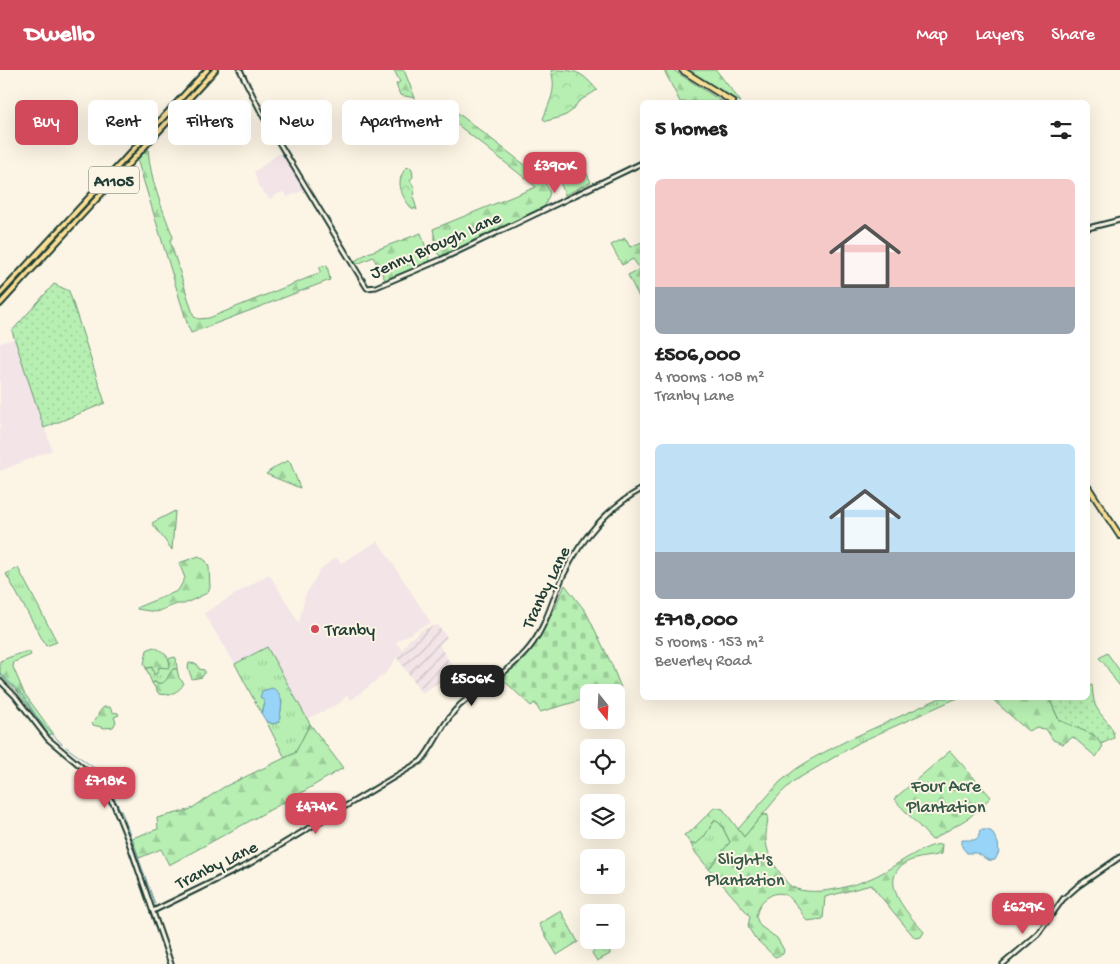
<!DOCTYPE html>
<html lang="en">
<head>
<meta charset="utf-8">
<style>
	:root { --surface:#fff; --page:#f2f2f2; --text:#222; --muted:#767676; --accent:#d1495b }
	body { margin:0; font-family:"Gochi Hand",sans-serif; background:var(--page); color:var(--text); height:100vh; display:flex; flex-direction:column; font-size:19px; white-space:nowrap }
	* { box-sizing:border-box; margin:0 }
	p { font-size:16px; color:var(--muted) }
	.icon { flex:none; width:28px; height:28px; fill:none; stroke:currentColor; stroke-width:2; stroke-linecap:round; stroke-linejoin:round }
	.map { position:relative; flex:1; overflow:hidden }
	.details { position:absolute; left:640px; top:30px; width:450px; height:600px; display:flex; flex-direction:column; background:var(--surface); border-radius:8px; box-shadow:0 5px 20px #0002 }
	.details>* { flex:none }
	.top-card { position:absolute; left:15px; top:30px; width:475px; height:45px; display:flex; gap:10px }
	.needle { width:32px; rotate:162deg }
	.buttons { position:absolute; left:580px; top:614px; display:grid; gap:10px }
	.buttons a { display:grid; place-items:center; width:45px; height:45px; border-radius:8px; background:var(--surface); box-shadow:0 5px 20px #0002; font-size:25px }
	.price { position:absolute; translate:-50% -42px; padding:0 11px; border-radius:10px; background:var(--accent); color:#fff; font-size:16px; line-height:32px; filter:drop-shadow(0 1px 2px #0008) }
	.price::after { content:''; position:absolute; left:50%; top:30px; width:15px; height:11px; margin-left:-8px; background:inherit; clip-path:polygon(0 0,100% 0,50% 100%) }
	.price.current { background:#222; color:#fff }
	ul { padding:0; list-style:none }
	li { display:grid; align-content:center; gap:10px; height:265px; padding:0 15px }
	li span { display:grid; place-items:center; height:155px; border-radius:8px; color:#555 }
	li>.icon { margin-inline-start:auto }
	span .icon { width:90px; height:90px; fill:#fffc; stroke-width:1 }
	li b { font-size:21px }
	h2 { display:flex; justify-content:space-between; align-items:center; height:60px; padding:0 15px; font-size:21px }
	.tag { padding:0 18px; border-radius:8px; background:var(--surface); box-shadow:0 5px 20px #0002; font-size:18px; line-height:45px }
	.tag.current { background:var(--accent); color:#fff }
	header { display:flex; align-items:center; gap:30px; box-sizing:border-box; height:70px; padding:0 25px; background:var(--accent); color:#fff }
	header strong { font-size:24px }
	nav { display:flex; gap:28px; margin-inline-start:auto; font-size:18px }
	.map>svg:first-child { display:block }
</style>
</head>
<body>
<header>
<strong>Dwello</strong>
<nav><a>Map</a><a>Layers</a><a>Share</a></nav>
</header>
<div class="map">
<svg width="1120" height="894" viewBox="0 0 1120 894">
	<defs>
		<pattern id="industrial-furrows" width="10" height="10" patternUnits="userSpaceOnUse" patternTransform="scale(1.25)"><rect width="10" height="10" fill="#f2e4e7"/><path d="M-1 1l2-2M0 10L10 0M9 11l2-2" fill="none" stroke="#cfc4c7"/></pattern>
		<pattern id="grass-tufts" width="24" height="20" patternUnits="userSpaceOnUse" patternTransform="scale(1.25)"><rect width="24" height="20" fill="#b7efb2"/><path d="M3 7l-1-3M5 7V3M7 7l1-3M15 17l-1-3M17 17v-4M19 17l1-3" fill="none" stroke="#9dce9a"/></pattern>
		<pattern id="forest-firs" width="22" height="20" patternUnits="userSpaceOnUse" patternTransform="scale(1.25)"><rect width="22" height="20" fill="#b7efb2"/><path d="M5 1l3.5 6h-7zM16 11l3.5 6h-7z" fill="#9dce9a"/></pattern>
		<pattern id="cemetery-stones" width="16" height="16" patternUnits="userSpaceOnUse" patternTransform="scale(1.25)"><rect width="16" height="16" fill="#b7efb2"/><path d="M2 7V4a2 2 0 0 1 4 0v3zM10 15v-3a2 2 0 0 1 4 0v3z" fill="#9dce9a"/></pattern>
		<pattern id="park-crowns" width="20" height="18" patternUnits="userSpaceOnUse" patternTransform="scale(1.25)"><rect width="20" height="18" fill="#b7efb2"/><path d="M2 6a3 3 0 1 1 6 0M12 15a3 3 0 1 1 6 0" fill="none" stroke="#9dce9a"/></pattern>
		<pattern id="garden-dots" width="8" height="8" patternUnits="userSpaceOnUse" patternTransform="scale(1.25)"><rect width="8" height="8" fill="#b7efb2"/><path d="M2 2h.1M6 6h.1" fill="none" stroke="#9dce9a" stroke-width="1.8" stroke-linecap="round"/></pattern>
	</defs>
	<rect width="100%" height="100%" fill="#fcf5e5"/>
	<filter id="ink" filterUnits="userSpaceOnUse"><feTurbulence type="fractalNoise" baseFrequency=".02" numOctaves="2"/><feDisplacementMap in="SourceGraphic" scale="10" xChannelSelector="R" yChannelSelector="G"/><feConvolveMatrix kernelMatrix="1 2 1 2 8 2 1 2 1" color-interpolation-filters="sRGB"/></filter>
	<g filter="url(#ink)">
		<!-- built -->
		<g fill="#f2e4e7">
			<polygon points="281,82 304,120 287,127 285,122 277,124 270,129 259,117 254,102"/>
			<polygon points="15,269 52,380 0,401 0,273"/>
			<polygon points="378,471 431,553 423,556 396,572 402,580 386,603 351,630 347,625 340,633 307,649 267,578 235,594 204,543 269,504 299,553 305,526 320,500 333,489 337,488 341,493"/>
		</g>
		<!-- industrial -->
		<polygon fill="url(#industrial-furrows)" points="437,555 447,567 439,575 451,594 444,601 447,607 422,623 397,588 409,570 423,559"/>
		<!-- grass -->
		<g fill="url(#grass-tufts)" stroke="#6b9673">
			<polygon points="18,498 57,572 46,576 6,504"/>
			<polygon points="267,577 310,654 295,683 285,688 266,651 273,654 279,652 282,632 279,624 264,630 265,633 261,643 235,594"/>
			<path d="M175,587l1,1 1,11h-4c-4,5 -5,12 -10,15l-9,-2 -2,1 -6,-15 5,-1 5,7 3,-7h10l1,-5 -2,-3z"/>
			<polygon points="940,628 964,628 955,629 860,672 794,711 780,724 744,767 738,759 780,712 796,699 815,687 848,670"/>
			<polygon points="716,748 722,756 730,772 709,799 694,781 691,774 696,774 710,758"/>
			<polygon points="604,876 607,877 610,882 610,884 597,891 592,883 594,880"/>
		</g>
		<!-- forest -->
		<g fill="url(#forest-firs)" stroke="#6b9673">
			<polygon points="394,0 404,0 415,28 400,25 396,14 400,12"/>
			<polygon points="664,0 673,0 723,32 680,32"/>
			<polygon points="688,0 716,0 741,32 740,32"/>
			<polygon points="450,37 543,109 550,123 544,138 442,187 438,184 433,159 536,117 444,44"/>
			<path d="M148,78c2,32 14,60 25,89l-3,4 24,76 5,2 10,-1 111,-45v-6l7,-2 3,15 -139,53 -3,-7 -51,-167z"/>
			<polygon points="421,163 431,193 387,213 373,187 355,195 353,192 368,183"/>
			<polygon points="625,168 630,177 642,172 642,233 628,205 640,199 633,189 622,195 611,175"/>
			<polygon points="287,391 290,392 300,418 266,404 275,397"/>
			<polygon points="175,441 172,480 152,453"/>
			<polygon points="199,486 206,491 209,497 210,518 207,523 184,534 177,534 156,542 137,539 138,537 175,522 179,519 185,508 179,493"/>
			<path d="M153,577c9,3 19,10 16,21l-10,-1 -1,5 -4,3 -2,-8 -6,1 -2,-4 3,-14z"/>
			<polygon points="29,581 31,585 14,592 13,597 24,623 53,663 49,665 19,623 0,605 0,591 18,584"/>
			<path d="M1107,583l13,18v15c-9,-9 -12,-20 -21,-28z"/>
			<polygon points="189,593 197,594 199,599 204,600 205,602 202,607 192,609 188,598"/>
			<path d="M173,599h4l2,9 5,5c-5,10 -15,13 -25,11l-7,-11 2,-1c13,5 12,-5 19,-13z"/>
			<polygon points="991,628 1049,628 1059,650 1094,665 1103,676 1096,687 1073,667 1063,674 1053,670 1046,659 1038,658 1028,661"/>
			<path d="M104,637h6l2,5 6,1 1,2 -5,2 2,5 -3,5 -8,1 -12,-3 -1,-2c6,-5 6,-12 12,-16z"/>
			<polygon points="310,654 343,698 301,723 169,795 161,779 139,788 132,768 158,759 157,748 189,740 224,717 295,683"/>
			<polygon points="950,681 991,727 970,747 932,770 894,729"/>
			<path d="M715,737l8,2 21,28 19,-23 5,1c0,9 -3,18 -2,27 2,16 13,30 22,42 19,17 72,1 92,-10 17,-9 43,-29 62,-30l-1,10c-11,3 -24,3 -34,8 -32,18 2,53 17,70l-3,5 -6,1 -44,-53 -46,12 -2,22 -16,2c-9,-13 -20,-37 -39,-24 -8,5 -10,11 -12,20l4,9 17,12 7,12 -1,4 -8,3 -20,-19 -7,-11 2,-11 -41,-47 21,-27 -8,-16 -7,-7 -11,18 -8,7h-5l-7,-9 7,-4z"/>
		</g>
		<!-- cemetery -->
		<g fill="url(#cemetery-stones)" stroke="#6b9673">
			<polygon points="565,515 586,542 611,593 621,618 606,622 589,622 589,628 540,642 535,633 531,636 500,607 531,580 552,544"/>
			<polygon points="561,841 578,872 557,885 539,854"/>
		</g>
		<!-- park -->
		<g fill="url(#park-crowns)" stroke="#6b9673">
			<path d="M551,0c25,0 30,1 46,20l-19,12 -5,8 -7,5 -8,3 -12,3 -3,-2c7,-19 14,-28 8,-49z"/>
			<polygon points="576,89 580,90 591,112 565,125 553,94"/>
			<path d="M409,97l3,3 1,7 -3,3 5,9 -1,2 1,3 -2,2 4,14 -3,-2 -1,2c-11,-13 -19,-27 -7,-42z"/>
		</g>
		<!-- garden -->
		<g fill="url(#garden-dots)" stroke="#6b9673">
			<polygon points="54,214 69,221 105,333 44,358 12,261"/>
			<path d="M1092,615c1,9 1,18 6,25 6,10 16,16 16,28l-13,6 -7,-9 -35,-15 -10,-22h39v-12z"/>
		</g>
		<!-- water -->
		<g fill="#97d4f8" stroke="#6798aa">
			<path d="M272,618c14,6 9,22 7,34l-6,2 -7,-3 -5,-8c4,-7 6,-11 -1,-16l2,-6z"/>
			<path d="M980,760h8l4,2 6,11 1,9 -4,8c-11,2 -11,-5 -19,-7 -3,0 -6,0 -9,0l-5,-6v-7h12l4,-2z"/>
		</g>
		<g fill="none" stroke-linecap="round" stroke-linejoin="round">
			<!-- stream -->
			<g stroke="#6798aa" stroke-width="1">
				<polyline points="0,603 23,625 38,649 62,674"/>
				<polyline points="66,677 98,701 104,708 123,745 155,834"/>
			</g>
			<defs>
				<g id="secondary">
					<polyline points="240,0 263,46 367,218 376,217 440,190 642,93"/>
					<polyline points="1088,158 1120,150"/>
					<polyline points="0,611 15,626 48,669 96,709 114,735 128,770 171,894"/>
					<path d="M153,841l96,-47 172,-103c16,-19 21,-39 39,-56 23,-20 51,-34 70,-58 17,-22 22,-48 34,-73 17,-35 44,-67 78,-85"/>
					<polyline points="1003,894 1038,864 1063,829 1078,816 1120,787"/>
				</g>
				<g id="primary">
					<polyline points="134,61 140,65 140,71"/>
					<polyline points="0,224 207,0"/>
					<polyline points="0,234 215,0"/>
				</g>
				<g id="highway">
					<polyline points="682,0 733,32"/>
					<polyline points="1088,417 1120,466"/>
				</g>
			</defs>
			<!-- secondary casing -->
			<use href="#secondary" stroke="#1f3d34" stroke-width="7"/>
			<!-- primary casing -->
			<use href="#primary" stroke="#1f3d34" stroke-width="8"/>
			<!-- highway casing -->
			<use href="#highway" stroke="#1f3d34" stroke-width="8"/>
			<!-- secondary -->
			<use href="#secondary" stroke="#fcf5e5" stroke-width="3"/>
			<!-- primary -->
			<use href="#primary" stroke="#fbdf96" stroke-width="4"/>
			<!-- highway -->
			<use href="#highway" stroke="#fbdf96" stroke-width="4.5"/>
		</g>
	</g>
	<!-- markers -->
	<circle fill="#d1495b" stroke="#fcf5e5" stroke-width="2" cx="315" cy="559" r="5"/>
	<g text-anchor="middle" stroke-width="4" stroke-linejoin="round" paint-order="stroke">
		<!-- shield labels -->
		<rect fill="#fcf5e5" stroke="#617469" stroke-width="1" x="89" y="96.5" width="50" height="27" rx="4"/>
		<g font-size="16" font-weight="bold" fill="#1f3d34">
			<text x="114" y="116">A1105</text>
		</g>
		<!-- street labels -->
		<g font-size="18" fill="#1f3d34" stroke="#fcf5e5">
			<text transform="translate(435 174) rotate(-24)" y="6">Jenny Brough Lane</text>
			<text transform="translate(545 517) rotate(-64)" y="6">Tranby Lane</text>
			<text transform="translate(216 794) rotate(-26)" y="6">Tranby Lane</text>
		</g>
		<!-- poi labels -->
		<g font-size="18" fill="#1f3d34" stroke="#fcf5e5" text-anchor="start">
			<text x="325" y="565">Tranby</text>
		</g>
		<!-- park labels -->
		<g font-size="18" fill="#365847" stroke="#fcf5e5">
			<text x="946" y="721">Four Acre<tspan x="946" dy="21">Plantation</tspan></text>
			<text x="745" y="794">Slight's<tspan x="745" dy="21">Plantation</tspan></text>
		</g>
	</g>
</svg>
<div class="buttons">
<a><svg class="needle" viewBox="-14 -14 28 28"><path d="M0-13l5 13h-10z" fill="#e53935"/><path d="M0 13l5-13h-10z" fill="#767676"/></svg></a>
<a><svg class="icon" aria-label="locate" viewBox="0 0 24 24"><circle cx="12" cy="12" r="6"/><path d="M12 2v4M12 18v4M2 12h4M18 12h4"/></svg></a>
<a><svg class="icon" aria-label="layers" viewBox="0 0 24 24"><path d="M12 4l9 5-9 5-9-5zM3 14l9 5 9-5"/></svg></a>
<a>+</a>
<a>−</a>
</div>
<b class="price" style="left:555px;top:124px">£390K</b>
<b class="price current" style="left:472px;top:637px">£506K</b>
<b class="price" style="left:105px;top:739px">£718K</b>
<b class="price" style="left:316px;top:765px">£474K</b>
<b class="price" style="left:1023px;top:865px">£629K</b>
<div class="top-card">
<a class="tag current">Buy</a>
<a class="tag">Rent</a>
<a class="tag">Filters</a>
<a class="tag">New</a>
<a class="tag">Apartment</a>
</div>
<section class="details">
<h2>5 homes<svg class="icon" aria-label="filters" viewBox="0 0 24 24"><path d="M4 7h16M4 17h16"/><circle cx="9" cy="7" r="2"/><circle cx="15" cy="17" r="2"/></svg></h2>
<ul>
<li><span style="background:linear-gradient(#f6c9c9 70%,#9aa5b1 0)"><svg class="icon" aria-label="home" viewBox="0 0 24 24"><path d="M3 11l9-7 9 7M6 9v11h12V9"/></svg></span><div><b>£506,000</b><p>4 rooms · 108 m²</p><p>Tranby Lane</p></div></li>
<li><span style="background:linear-gradient(#bfe0f5 70%,#9aa5b1 0)"><svg class="icon" aria-label="home" viewBox="0 0 24 24"><path d="M3 11l9-7 9 7M6 9v11h12V9"/></svg></span><div><b>£718,000</b><p>5 rooms · 153 m²</p><p>Beverley Road</p></div></li>
</ul>
</section>
</div>
</body>
</html>
